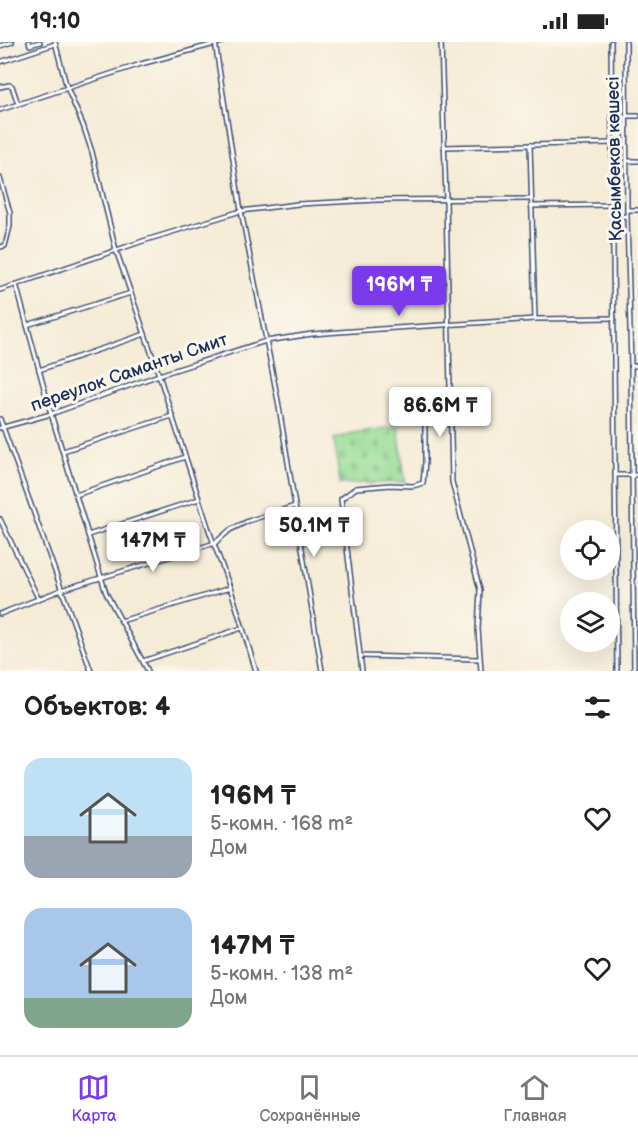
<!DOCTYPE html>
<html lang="ru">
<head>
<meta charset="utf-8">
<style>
	:root { --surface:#fff; --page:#f6f6f6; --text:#222; --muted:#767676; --line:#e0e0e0; --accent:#7c3aed }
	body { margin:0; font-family:"Balsamiq Sans",sans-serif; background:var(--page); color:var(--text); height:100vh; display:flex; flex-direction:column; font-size:22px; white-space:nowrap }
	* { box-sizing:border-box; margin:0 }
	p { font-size:20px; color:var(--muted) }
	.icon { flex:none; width:33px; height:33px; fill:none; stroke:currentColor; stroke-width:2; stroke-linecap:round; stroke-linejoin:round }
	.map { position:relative; height:629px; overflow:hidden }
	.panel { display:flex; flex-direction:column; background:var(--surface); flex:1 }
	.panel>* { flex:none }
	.controls { position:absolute; left:560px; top:478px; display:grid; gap:12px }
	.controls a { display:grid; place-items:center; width:60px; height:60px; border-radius:50%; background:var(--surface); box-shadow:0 6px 24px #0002; font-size:30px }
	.price { position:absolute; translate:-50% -51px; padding:0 14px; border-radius:6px; background:#fff; color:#222; font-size:20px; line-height:39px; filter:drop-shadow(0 2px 3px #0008) }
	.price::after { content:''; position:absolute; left:50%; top:36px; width:18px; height:14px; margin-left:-9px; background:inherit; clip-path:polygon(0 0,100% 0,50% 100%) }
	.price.active { background:var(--accent); color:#fff }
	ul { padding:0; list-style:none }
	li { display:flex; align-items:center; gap:18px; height:150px; padding:0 24px }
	li span { display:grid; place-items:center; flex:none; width:168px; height:120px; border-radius:18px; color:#555 }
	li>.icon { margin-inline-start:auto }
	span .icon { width:72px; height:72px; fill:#fffc; stroke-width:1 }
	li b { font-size:26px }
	h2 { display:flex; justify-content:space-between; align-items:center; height:72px; padding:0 24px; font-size:26px }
	.status { display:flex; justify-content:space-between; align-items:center; height:42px; padding:0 30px; background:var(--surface); direction:ltr }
	.status svg { height:16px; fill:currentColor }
	.dock { display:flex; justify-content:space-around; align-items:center; height:84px; border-top:2px solid var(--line); background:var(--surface); font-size:16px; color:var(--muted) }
	.dock a { display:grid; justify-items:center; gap:3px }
	.dock .active { color:var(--accent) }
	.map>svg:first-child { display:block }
</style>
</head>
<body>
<div class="status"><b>19:10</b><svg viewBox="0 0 49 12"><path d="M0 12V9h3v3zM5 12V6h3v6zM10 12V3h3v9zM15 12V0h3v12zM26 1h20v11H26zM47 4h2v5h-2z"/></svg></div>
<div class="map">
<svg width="638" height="629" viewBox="0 0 638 629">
	<defs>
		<pattern id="cemetery-stones" width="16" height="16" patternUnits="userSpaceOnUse" patternTransform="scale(1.5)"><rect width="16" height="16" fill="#97dc95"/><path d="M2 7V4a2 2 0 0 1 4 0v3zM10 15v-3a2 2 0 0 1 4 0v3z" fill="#82bd83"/></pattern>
	</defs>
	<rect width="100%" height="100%" fill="#fbf7ec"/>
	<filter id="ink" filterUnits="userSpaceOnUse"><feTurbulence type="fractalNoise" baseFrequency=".0167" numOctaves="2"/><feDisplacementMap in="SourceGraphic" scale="12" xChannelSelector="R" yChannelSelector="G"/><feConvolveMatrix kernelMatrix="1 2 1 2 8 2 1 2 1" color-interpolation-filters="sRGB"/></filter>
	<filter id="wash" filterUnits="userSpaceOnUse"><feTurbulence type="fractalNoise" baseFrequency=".008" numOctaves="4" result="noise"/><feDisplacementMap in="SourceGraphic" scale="24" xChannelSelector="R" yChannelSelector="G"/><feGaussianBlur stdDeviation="1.35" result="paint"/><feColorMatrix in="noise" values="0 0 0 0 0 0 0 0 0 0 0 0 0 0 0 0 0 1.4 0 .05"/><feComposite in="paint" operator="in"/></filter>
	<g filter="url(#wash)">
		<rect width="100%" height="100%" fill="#f5ecd7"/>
		<!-- cemetery -->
		<polygon fill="url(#cemetery-stones)" stroke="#59867a" stroke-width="1.5" points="398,384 405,440 340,442 334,397 353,391"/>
	</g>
	<g filter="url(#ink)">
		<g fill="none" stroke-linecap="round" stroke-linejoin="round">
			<defs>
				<g id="minor">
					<polyline points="29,0 30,3 40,0"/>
					<polyline points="55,0 67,46 83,83 92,110 116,208 159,333 210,491 233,554 256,629"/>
					<polyline points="215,0 241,169 278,359 322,629"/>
					<polyline points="441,0 446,158 452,440 480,548 478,587 481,629"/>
					<polyline points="611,0 617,629"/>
					<polyline points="626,0 627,174 631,324 634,629"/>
					<polyline points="0,4 12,0"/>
					<polyline points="0,20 55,2"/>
					<polyline points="0,45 9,43 12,44 18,62"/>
					<polyline points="0,68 141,22 222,0"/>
					<polyline points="627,74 638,74"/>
					<polyline points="530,103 535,277"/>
					<polyline points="444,105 612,101"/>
					<polyline points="627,119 638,119"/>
					<polyline points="0,136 10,171 10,184 5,204 0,205"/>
					<polyline points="531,164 613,163"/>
					<polyline points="627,168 638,168"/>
					<polyline points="613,175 627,174"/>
					<polyline points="16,242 51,372 101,535 106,551 148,629"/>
					<polyline points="0,248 143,199 241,169 298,162 377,158 531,157"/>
					<polyline points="27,283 131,251"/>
					<polyline points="631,324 638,324"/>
					<polyline points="39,328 145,292"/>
					<polyline points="0,377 91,629"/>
					<polyline points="0,386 51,372 159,333 266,299 312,292 380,287 535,277 614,276"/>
					<polyline points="63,409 172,374"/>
					<polyline points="616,433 638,433"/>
					<polyline points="76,453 185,415"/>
					<polyline points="0,477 38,556"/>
					<polyline points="88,493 199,457"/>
					<polyline points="0,572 61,548 215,501 230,488 248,479 295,464"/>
					<polyline points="121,579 230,546"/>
					<polyline points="360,614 479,617"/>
					<polyline points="143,619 242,586"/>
					<polyline points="362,629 341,457 356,446 390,443 413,444 423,441 425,420 425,369"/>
				</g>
			</defs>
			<!-- minor casing -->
			<use href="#minor" stroke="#3c4b70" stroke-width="6"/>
			<!-- minor -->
			<use href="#minor" stroke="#fff" stroke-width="3"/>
		</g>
	</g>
	<g text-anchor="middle" stroke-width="6" stroke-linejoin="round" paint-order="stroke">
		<!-- street labels -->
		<g font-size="18" fill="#1b2f5e" stroke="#fbf7ec">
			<text transform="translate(614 117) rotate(-91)" y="6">Қасымбеков көшесі</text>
			<text transform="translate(129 330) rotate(-19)" y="6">переулок Саманты Смит</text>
		</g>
	</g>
</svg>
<div class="controls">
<a><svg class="icon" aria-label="locate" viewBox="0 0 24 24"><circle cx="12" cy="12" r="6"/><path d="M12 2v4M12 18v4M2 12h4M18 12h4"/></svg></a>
<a><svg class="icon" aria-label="layers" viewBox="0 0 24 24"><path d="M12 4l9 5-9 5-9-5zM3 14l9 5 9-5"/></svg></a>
</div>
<b class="price active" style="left:399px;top:275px">196M ₸</b>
<b class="price" style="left:440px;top:396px">86.6M ₸</b>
<b class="price" style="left:314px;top:516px">50.1M ₸</b>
<b class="price" style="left:153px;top:531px">147M ₸</b>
</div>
<section class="panel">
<h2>Объектов: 4<svg class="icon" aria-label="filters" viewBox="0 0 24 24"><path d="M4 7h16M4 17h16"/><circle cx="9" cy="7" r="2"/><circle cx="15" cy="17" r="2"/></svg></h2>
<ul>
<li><span style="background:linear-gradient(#bfe0f5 65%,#9aa5b1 0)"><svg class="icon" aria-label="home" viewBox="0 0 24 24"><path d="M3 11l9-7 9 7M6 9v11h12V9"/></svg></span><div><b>196M ₸</b><p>5-комн. · 168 m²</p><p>Дом</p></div><svg class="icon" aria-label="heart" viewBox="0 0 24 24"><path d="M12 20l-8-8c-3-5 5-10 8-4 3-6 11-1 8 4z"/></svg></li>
<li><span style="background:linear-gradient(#a9c7e8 75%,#7fa58c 0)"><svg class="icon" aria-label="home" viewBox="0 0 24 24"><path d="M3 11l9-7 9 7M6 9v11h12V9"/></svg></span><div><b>147M ₸</b><p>5-комн. · 138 m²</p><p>Дом</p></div><svg class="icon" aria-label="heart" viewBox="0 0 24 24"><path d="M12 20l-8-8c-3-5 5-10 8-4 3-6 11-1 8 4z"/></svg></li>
</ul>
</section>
<nav class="dock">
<a class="active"><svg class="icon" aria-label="map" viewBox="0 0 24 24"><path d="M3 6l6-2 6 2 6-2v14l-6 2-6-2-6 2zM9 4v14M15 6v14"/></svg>Карта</a>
<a><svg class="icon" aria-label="saved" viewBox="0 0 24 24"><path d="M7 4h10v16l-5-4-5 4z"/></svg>Сохранённые</a>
<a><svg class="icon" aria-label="home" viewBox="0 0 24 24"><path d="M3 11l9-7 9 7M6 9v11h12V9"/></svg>Главная</a>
</nav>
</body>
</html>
